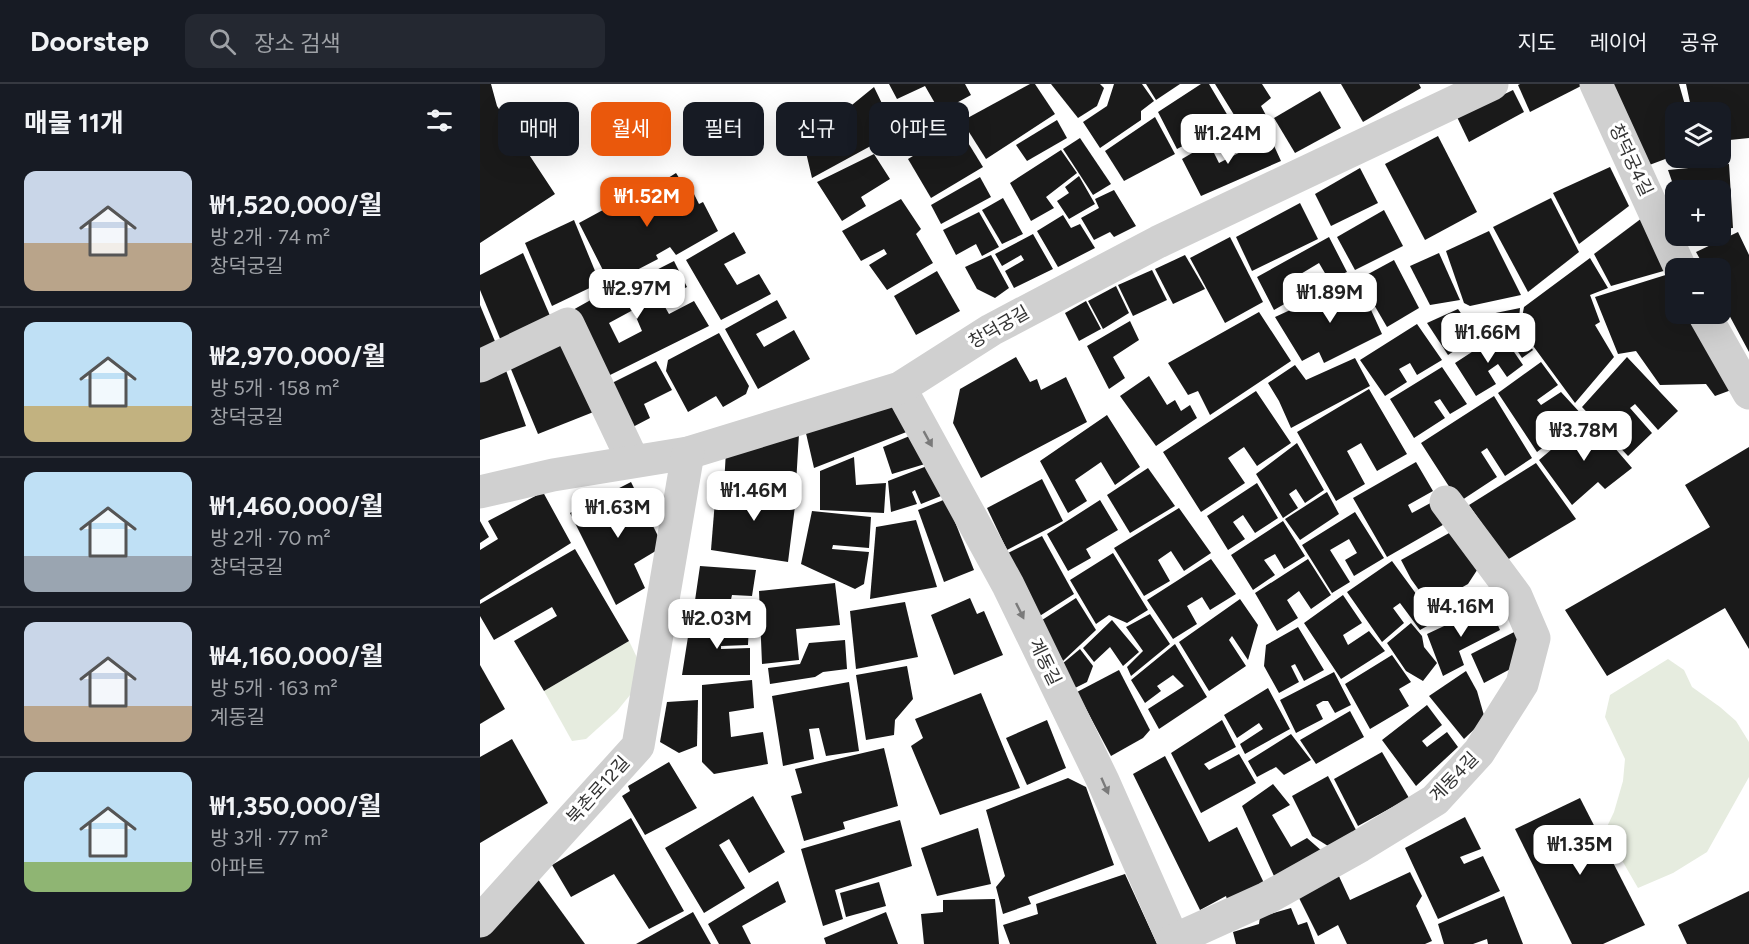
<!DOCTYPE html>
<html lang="ko">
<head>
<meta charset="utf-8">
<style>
	:root { --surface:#171b24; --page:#242831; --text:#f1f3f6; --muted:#9ea1a6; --line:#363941; --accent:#ea580c }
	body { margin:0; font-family:Figtree,"Noto Sans KR",sans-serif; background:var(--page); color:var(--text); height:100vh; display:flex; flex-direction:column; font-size:22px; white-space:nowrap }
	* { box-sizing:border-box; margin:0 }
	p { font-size:20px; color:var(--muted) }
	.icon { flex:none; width:33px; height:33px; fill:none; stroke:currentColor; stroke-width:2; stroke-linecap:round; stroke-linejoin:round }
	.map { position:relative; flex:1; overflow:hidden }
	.drawer { display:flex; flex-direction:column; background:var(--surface); width:480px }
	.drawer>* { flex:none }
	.guide { position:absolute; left:18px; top:18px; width:570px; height:54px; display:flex; gap:12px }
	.buttons { position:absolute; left:1185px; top:18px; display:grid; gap:12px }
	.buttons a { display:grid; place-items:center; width:66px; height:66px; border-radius:12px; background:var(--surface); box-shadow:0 6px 24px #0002; font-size:30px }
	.price { position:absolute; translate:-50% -51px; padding:0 14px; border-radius:12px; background:#fff; color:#222; font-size:20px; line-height:39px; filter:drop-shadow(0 2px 3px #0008) }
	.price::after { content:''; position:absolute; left:50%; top:36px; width:18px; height:14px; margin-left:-9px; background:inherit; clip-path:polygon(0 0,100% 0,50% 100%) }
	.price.on { background:var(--accent); color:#fff }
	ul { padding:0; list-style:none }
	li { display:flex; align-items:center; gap:18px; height:150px; padding:0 24px }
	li+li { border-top:2px solid var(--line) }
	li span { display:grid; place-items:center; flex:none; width:168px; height:120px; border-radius:12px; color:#555 }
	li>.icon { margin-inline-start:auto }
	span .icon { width:72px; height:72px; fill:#fffc; stroke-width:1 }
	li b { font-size:26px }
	h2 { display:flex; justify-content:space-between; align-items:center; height:72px; padding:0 24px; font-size:26px }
	.chip { padding:0 21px; border-radius:12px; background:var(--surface); box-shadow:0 6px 24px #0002; font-size:21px; line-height:54px }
	.chip.on { background:var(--accent); color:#fff }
	header { display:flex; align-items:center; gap:36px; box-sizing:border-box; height:84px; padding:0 30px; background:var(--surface); border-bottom:2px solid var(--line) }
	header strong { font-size:28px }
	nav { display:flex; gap:33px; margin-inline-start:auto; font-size:21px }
	.search { width:420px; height:54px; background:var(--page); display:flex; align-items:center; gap:15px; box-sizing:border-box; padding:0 21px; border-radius:12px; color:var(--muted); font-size:22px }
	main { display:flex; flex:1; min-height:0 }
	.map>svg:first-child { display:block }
</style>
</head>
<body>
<header>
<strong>Doorstep</strong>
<div class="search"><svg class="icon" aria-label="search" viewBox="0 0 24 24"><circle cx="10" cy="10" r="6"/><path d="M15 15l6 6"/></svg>장소 검색</div>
<nav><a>지도</a><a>레이어</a><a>공유</a></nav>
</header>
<main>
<section class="drawer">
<h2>매물 11개<svg class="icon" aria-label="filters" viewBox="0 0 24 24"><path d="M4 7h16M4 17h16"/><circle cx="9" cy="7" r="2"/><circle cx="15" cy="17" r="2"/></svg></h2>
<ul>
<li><span style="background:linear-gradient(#c9d6e8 60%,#b9a48a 0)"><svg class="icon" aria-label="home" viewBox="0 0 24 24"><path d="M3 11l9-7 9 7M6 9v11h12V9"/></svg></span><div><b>₩1,520,000/월</b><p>방 2개 · 74 m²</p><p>창덕궁길</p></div></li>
<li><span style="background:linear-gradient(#bfe0f5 70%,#c2b280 0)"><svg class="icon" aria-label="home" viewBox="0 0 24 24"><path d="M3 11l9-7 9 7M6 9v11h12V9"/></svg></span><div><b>₩2,970,000/월</b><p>방 5개 · 158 m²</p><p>창덕궁길</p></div></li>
<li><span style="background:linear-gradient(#bfe0f5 70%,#9aa5b1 0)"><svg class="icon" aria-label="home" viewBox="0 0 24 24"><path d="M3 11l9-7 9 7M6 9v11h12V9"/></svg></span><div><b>₩1,460,000/월</b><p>방 2개 · 70 m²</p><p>창덕궁길</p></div></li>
<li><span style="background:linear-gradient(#c9d6e8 70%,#b9a48a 0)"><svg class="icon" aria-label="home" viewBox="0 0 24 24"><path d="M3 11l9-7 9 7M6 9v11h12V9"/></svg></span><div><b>₩4,160,000/월</b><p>방 5개 · 163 m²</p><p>계동길</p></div></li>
<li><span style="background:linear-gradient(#bfe0f5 75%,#8fb573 0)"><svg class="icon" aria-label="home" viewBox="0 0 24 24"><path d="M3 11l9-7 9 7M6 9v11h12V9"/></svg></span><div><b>₩1,350,000/월</b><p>방 3개 · 77 m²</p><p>아파트</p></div></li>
</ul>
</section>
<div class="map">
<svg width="1269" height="860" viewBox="0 0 1269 860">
	<rect width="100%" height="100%" fill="#fff"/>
	<!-- green -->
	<g fill="#e6ecdf">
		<polygon points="149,557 162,584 159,600 137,627 106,655 92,657 64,607"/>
		<polygon points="1188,575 1204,586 1212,603 1240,623 1256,637 1269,658 1269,693 1227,768 1193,789 1158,804 1125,747 1134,728 1143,697 1145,675 1125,633 1130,611"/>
	</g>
	<!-- building -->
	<g fill="#1a1a1a" fill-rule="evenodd">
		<polygon points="0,0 11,0 17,22 75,110 0,159"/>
		<polygon points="409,0 485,0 491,11 460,28 445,2 417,15"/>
		<polygon points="550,0 555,0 575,30 506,75 482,37"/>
		<polygon points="571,0 620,0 624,4 617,22 598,34"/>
		<polygon points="634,0 662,0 674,17 661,27 661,36 620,64 603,38 627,22"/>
		<polygon points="666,0 700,0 676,16"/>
		<polygon points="721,0 729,0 764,59 740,69 724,34 713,40 720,53 697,65 678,28"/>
		<polygon points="735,0 782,0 791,14 781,22 788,35 764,47"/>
		<polygon points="861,0 939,0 941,4 883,38"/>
		<polygon points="1040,0 1105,0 1050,28 1038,1"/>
		<polygon points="1132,0 1199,0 1207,28 1196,28 1196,71 1164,83"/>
		<polygon points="1206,0 1269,0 1269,54 1240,57 1240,28 1212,28"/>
		<polygon points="394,3 410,36 403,39 409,52 332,94 324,60"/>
		<polygon points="1033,6 1044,28 989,58 977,33"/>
		<polygon points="840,7 861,44 815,69 794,34"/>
		<polygon points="675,33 695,70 644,97 625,67"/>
		<polygon points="577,36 587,54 547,77 536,61"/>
		<polygon points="479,44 503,83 451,114 428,75"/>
		<polygon points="958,52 997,128 945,156 905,80"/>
		<polygon points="790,53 801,77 721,112 702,75 729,59 739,79"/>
		<polygon points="600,54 631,100 613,111 583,65"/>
		<polygon points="581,66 597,89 566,113 574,124 551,137 530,99"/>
		<polygon points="394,70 410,95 381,113 386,122 362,137 337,98"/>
		<polygon points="1249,80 1253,144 1240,145 1240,106 1195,106 1188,86"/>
		<polygon points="1130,83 1149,122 1099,160 1073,109"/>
		<polygon points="880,84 898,119 851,142 835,110"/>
		<polygon points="196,89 208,108 212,106 219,120 223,118 238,147 196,171 190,163 176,171 178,175 130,200 99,139 145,114 148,119"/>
		<polygon points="599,92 615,120 589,135 577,117 589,109 585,103"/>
		<polygon points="500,93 511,113 461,140 451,121"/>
		<polygon points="634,106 656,142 634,153 630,148 614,156 601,134 619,124 615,115"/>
		<polygon points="1196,108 1196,149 1176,117"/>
		<polygon points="523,114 543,150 522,160 502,126"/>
		<polygon points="1071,114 1099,168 1048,208 1013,143"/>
		<polygon points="421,115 441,145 436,150 453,179 407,206 389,181 407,170 404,165 381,177 362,147"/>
		<polygon points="820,119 838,155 772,187 756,153"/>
		<polygon points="904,126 923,162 875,186 857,153"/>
		<polygon points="499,128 519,163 502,172 496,160 476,171 463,146"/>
		<polygon points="583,131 591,144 600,140 615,164 578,183 557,147"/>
		<polygon points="1162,134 1187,186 1131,202 1114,170"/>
		<polygon points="94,136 120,199 72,222 45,159"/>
		<polygon points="1009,147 1041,211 990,222 984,219 966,167"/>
		<polygon points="254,148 266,169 244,180 257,201 279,190 291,210 241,236 206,176"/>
		<polygon points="1258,148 1269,171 1269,268 1240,214 1240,184 1225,184 1216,168"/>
		<polygon points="553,150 573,185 534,204 525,187 544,176 541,171 522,182 515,170"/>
		<polygon points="750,153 783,218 745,239 710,174"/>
		<polygon points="849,153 867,188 849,196 839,179 819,191 827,207 794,226 777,193"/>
		<polygon points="43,169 71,234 21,257 0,206 0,191"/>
		<polygon points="959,169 980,216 950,221 930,182"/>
		<polygon points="511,171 529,204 515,214 497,205 485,183"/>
		<polygon points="705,171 725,205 693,220 675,185"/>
		<polygon points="1110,174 1128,204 1110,211 1120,238 1115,241 1134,273 1095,319 1040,244 1044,223"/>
		<polygon points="914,176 939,224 907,243 879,195"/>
		<path d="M194,177l13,26 -26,13 8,14 25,-13 15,25 -105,52 -33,-67 50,-28 2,4zM153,226l9,21 -23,12 -10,-20z"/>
		<polygon points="672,186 687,216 653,232 638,201"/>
		<polygon points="457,187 480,227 436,251 414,212"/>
		<polygon points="1192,189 1196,197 1196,230 1213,230 1254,305 1235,312 1226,300 1180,301 1156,267 1138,270 1115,213"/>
		<polygon points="869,199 877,211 886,215 902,250 844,279 839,268 822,277 795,233"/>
		<polygon points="636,202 649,229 623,245 608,217"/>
		<polygon points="297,216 307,234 276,250 284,263 314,246 330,275 278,305 245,245"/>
		<polygon points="606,217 621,245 599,257 585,229"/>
		<polygon points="0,221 19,267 0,276"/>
		<polygon points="1040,224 1038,244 1053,266 1042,274 1025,248 1000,251 996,233"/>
		<polygon points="978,225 997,252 968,271 947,239"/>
		<polygon points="779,228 811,277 730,331 718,307 708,311 688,279"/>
		<polygon points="650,237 659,256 633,273 645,294 629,305 607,262"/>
		<polygon points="937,240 962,276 937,291 930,279 919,285 927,298 905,312 880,276"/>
		<polygon points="239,249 269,302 266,310 243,323 236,312 208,328 186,287 188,276"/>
		<polygon points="1021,249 1043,281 1027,293 1018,280 1008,287 1016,300 996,312 975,279"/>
		<polygon points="84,252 116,327 58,350 28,278"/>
		<polygon points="536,273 550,298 557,295 561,306 586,293 607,338 501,394 473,339 480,305"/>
		<polygon points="1147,273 1198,327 1178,346 1155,320 1150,324 1172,349 1148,372 1102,323"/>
		<polygon points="875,274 890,302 811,344 799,317 788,299 815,281 826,296"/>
		<polygon points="176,277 192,306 164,320 170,334 149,345 126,302"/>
		<polygon points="23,278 46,342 0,356 0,288"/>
		<polygon points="1061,278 1078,301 1057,316 1061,321 1081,308 1104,333 1057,368 1018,309"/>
		<polygon points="962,283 987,320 970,330 960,315 954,318 965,334 934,354 910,315"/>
		<polygon points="669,292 687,321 695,316 701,327 710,321 717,334 676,362 640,312"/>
		<polygon points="889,305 927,370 897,387 881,359 867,367 885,400 856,417 817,348"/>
		<polygon points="776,307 811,359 777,382 764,363 748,374 765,399 721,428 683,368"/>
		<polygon points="1014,312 1052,374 1025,392 1007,364 1001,368 1017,393 979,418 941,359"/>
		<polygon points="414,314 429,347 334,384 325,345"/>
		<polygon points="627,331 660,383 635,401 621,378 595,396 607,417 588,429 560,377"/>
		<polygon points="1109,334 1152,384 1125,405 1118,398 1092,421 1059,376"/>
		<polygon points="319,350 316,400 284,398 272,402 244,401 246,367"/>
		<polygon points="432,351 445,380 412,390 403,363"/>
		<polygon points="817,359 844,406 825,419 816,405 809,410 818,424 803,434 776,390"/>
		<polygon points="1269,363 1269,565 1245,524 1127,592 1085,526 1230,443 1205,401"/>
		<polygon points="374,373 376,401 406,399 404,429 340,426 340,387"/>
		<polygon points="936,378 953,407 928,421 932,429 956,416 968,438 907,473 873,414"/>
		<polygon points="1056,379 1096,435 1027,476 989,421"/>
		<polygon points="447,382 461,412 441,420 435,406 432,408 437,420 411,428 408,397"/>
		<polygon points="668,384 695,422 650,449 627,411"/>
		<polygon points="562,395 583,437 527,466 507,424"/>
		<polygon points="151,398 181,458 179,465 154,480 165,504 136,521 90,429"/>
		<polygon points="777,399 798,434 775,449 763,431 753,438 765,455 748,466 727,432"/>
		<polygon points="236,404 317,406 308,478 231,466"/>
		<polygon points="63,408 91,459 0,516 0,466 18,455 8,437"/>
		<polygon points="847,408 859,430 820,456 805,435"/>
		<polygon points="466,415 494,486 464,498 438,426"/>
		<polygon points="620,416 638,446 606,465 611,474 588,487 567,450"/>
		<polygon points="699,424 731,469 704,487 691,467 678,476 690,497 664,512 634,464"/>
		<polygon points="332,427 391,433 389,464 353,461 352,465 389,468 384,500 375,505 321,480"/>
		<polygon points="875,428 904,474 874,492 865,476 877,469 869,455 850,466 870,498 852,509 822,461"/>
		<polygon points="436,436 457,503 390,515 396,443"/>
		<polygon points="0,437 9,453 0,459"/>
		<polygon points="803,437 825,472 804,485 795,470 784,476 795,491 773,506 751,471"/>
		<polygon points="978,444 1001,480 988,500 972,509 979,523 959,534 931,495 921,476"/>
		<polygon points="562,452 594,510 555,535 522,472"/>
		<polygon points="95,465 149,557 64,607 34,557 77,532 72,523 14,556 0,532 0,520"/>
		<polygon points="633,469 668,526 647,539 629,531 616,540 590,496"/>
		<polygon points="731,475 756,510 730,526 722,513 707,522 717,540 693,555 667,516"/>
		<polygon points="828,475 851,511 831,525 819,507 807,516 818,534 797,547 775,509"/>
		<polygon points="912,477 956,537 940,546 920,519 913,524 924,539 902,558 867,508"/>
		<polygon points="220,482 276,486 272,512 252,511 246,538 212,537"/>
		<polygon points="355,499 360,541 316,545 319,576 282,580 279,507"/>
		<polygon points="863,511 882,539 863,551 868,561 889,547 905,567 861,595 824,539"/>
		<polygon points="490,514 497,530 504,527 523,571 474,591 451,531"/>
		<polygon points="596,514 616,546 583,577 559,538"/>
		<polygon points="760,515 778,541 768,576 752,552 749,556 766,582 729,607 699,558"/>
		<polygon points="425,518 438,573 376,585 370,527"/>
		<polygon points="1009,521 1020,546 979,567 984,581 963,592 947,550"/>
		<polygon points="670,530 690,560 651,592 647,583 663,567 646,543"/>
		<polygon points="632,536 659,568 643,582 630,563 614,578 603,564"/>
		<polygon points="269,539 268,561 241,562 241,565 270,564 270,591 202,591 210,540"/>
		<polygon points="931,539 942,552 944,563 957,579 943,597 926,587 907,559"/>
		<polygon points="818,543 844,586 824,597 815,580 811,582 819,598 799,609 784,582 786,561"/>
		<polygon points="1040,545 1045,558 1033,570 1038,581 1004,599 991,570"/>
		<polygon points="365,556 367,585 343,588 335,593 290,600 288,584 320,580 329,559"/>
		<polygon points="695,560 727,613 679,645 668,625 704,602 693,591 677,602 681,607 665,619 651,596"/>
		<polygon points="600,565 613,582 607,598 595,604 582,580"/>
		<polygon points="912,571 931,598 919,605 929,622 890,645 865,600"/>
		<polygon points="0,581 25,625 0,640"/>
		<polygon points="427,582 433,615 415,636 414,651 386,656 376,591"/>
		<polygon points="639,586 670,646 663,654 631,672 597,608"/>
		<polygon points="986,587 997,607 1005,635 984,655 949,612"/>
		<polygon points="854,588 871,621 855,629 848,617 843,617 836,621 843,635 816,649 800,616"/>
		<polygon points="272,596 274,624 249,628 251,653 283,648 288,680 234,690 222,678 222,601"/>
		<polygon points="369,598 379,667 346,672 339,644 329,645 334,675 303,682 292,612"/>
		<polygon points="788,604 810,645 765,670 760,660 783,645 779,639 757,654 744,631"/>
		<polygon points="501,609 540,704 460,731 431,662 443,654 435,635"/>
		<polygon points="218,616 217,662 199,669 180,658 187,618"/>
		<polygon points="947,621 962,641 942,657 947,663 967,648 978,663 936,702 902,656"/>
		<polygon points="870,627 884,653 836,680 820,656"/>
		<polygon points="567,636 586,684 547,701 526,654"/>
		<polygon points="742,636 756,663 724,680 729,686 759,670 776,699 721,729 691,669"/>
		<polygon points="811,650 831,676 804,691 796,683 777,693 768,677"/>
		<polygon points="32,655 68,719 0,759 0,673"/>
		<polygon points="404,664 418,722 363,738 365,745 324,757 311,712 322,709 315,685"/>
		<polygon points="902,668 929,714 878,742 854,695"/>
		<polygon points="685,672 729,758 757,743 784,799 748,819 746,812 720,826 653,690"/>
		<polygon points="189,678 217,724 165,751 142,712 150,707 148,702"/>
		<polygon points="848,692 876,746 848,762 832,752 812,712"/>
		<polygon points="588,694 606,703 634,781 548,813 551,820 523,830 516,803 525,792 506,726"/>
		<polygon points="793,700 810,721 792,731 811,763 827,754 843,768 794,792 762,722"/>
		<polygon points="273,712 305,768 269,789 249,755 239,761 265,804 224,829 185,764"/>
		<polygon points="1100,714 1165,841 1123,860 1092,860 1035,745"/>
		<polygon points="985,733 1001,765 980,773 984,780 1003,772 1020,807 958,835 925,764"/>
		<polygon points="151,734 204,827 169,845 134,790 91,813 72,781"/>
		<polygon points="420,736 432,782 355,806 363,835 343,842 321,765"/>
		<polygon points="498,744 511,800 457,812 441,764"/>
		<polygon points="857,788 870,816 930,788 942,812 936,822 952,857 945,860 867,860 858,841 838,852 817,810"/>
		<polygon points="645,790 677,860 530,860 523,841 558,830 556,820"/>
		<polygon points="57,794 105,860 0,860 0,846"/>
		<polygon points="298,797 306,818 262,842 271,860 239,860 228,840"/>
		<polygon points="399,798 406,822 366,833 360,809"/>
		<polygon points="1269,807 1269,860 1207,860 1198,841"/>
		<polygon points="1024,812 1043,860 1008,860 1007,855 993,860 964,860 958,840"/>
		<polygon points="515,815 519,860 444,860 441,830 463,828 463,816"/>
		<polygon points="811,824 818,841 827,838 835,860 756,860 753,848 779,840 780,833"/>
		<polygon points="213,828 231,860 156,860"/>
		<polygon points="406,828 418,860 346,860 344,854"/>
	</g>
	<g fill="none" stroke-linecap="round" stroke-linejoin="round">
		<!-- minor -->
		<g stroke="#d0d0d0" stroke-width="33">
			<polyline points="1116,0 1200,184"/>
			<polyline points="1224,230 1269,309"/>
			<polyline points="0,282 88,240 153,377"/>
			<polyline points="420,304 528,501 623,697 695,860"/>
			<polyline points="0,408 73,391 208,369 420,304 511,246 678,158 1012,0"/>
			<polyline points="0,837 158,662 208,369"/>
			<polyline points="694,856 787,814 880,762 955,716 999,668 1042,600 1054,554 1036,512 966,418"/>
		</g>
	</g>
	<!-- one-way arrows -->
	<defs><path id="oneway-solid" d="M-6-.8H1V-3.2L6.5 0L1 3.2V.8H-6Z" transform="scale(1.5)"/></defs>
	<g fill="#7a7a7a">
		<use href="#oneway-solid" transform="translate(448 355) rotate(61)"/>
		<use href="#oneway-solid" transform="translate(540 527) rotate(64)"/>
		<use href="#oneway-solid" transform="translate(625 702) rotate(66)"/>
	</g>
	<g text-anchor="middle" stroke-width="6" stroke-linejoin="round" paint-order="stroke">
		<!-- street labels -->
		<g font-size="18" fill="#333" stroke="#fff">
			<text transform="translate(1151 76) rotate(65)" y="6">창덕궁4길</text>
			<text transform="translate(519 243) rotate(-30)" y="6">창덕궁길</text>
			<text transform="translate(565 578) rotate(64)" y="6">계동길</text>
			<text transform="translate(974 693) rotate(-46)" y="6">계동4길</text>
			<text transform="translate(118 706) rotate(-48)" y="6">북촌로12길</text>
		</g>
	</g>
</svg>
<div class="buttons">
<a><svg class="icon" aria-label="layers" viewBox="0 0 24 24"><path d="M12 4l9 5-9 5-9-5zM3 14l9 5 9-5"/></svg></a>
<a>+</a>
<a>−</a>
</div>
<b class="price" style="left:748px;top:81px">₩1.24M</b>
<b class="price on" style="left:167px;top:144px">₩1.52M</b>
<b class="price" style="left:157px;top:236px">₩2.97M</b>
<b class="price" style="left:850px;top:240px">₩1.89M</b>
<b class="price" style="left:1008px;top:280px">₩1.66M</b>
<b class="price" style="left:1104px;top:378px">₩3.78M</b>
<b class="price" style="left:274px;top:438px">₩1.46M</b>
<b class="price" style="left:138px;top:455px">₩1.63M</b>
<b class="price" style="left:981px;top:554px">₩4.16M</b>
<b class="price" style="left:237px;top:566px">₩2.03M</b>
<b class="price" style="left:1100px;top:792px">₩1.35M</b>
<div class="guide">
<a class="chip">매매</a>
<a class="chip on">월세</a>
<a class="chip">필터</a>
<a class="chip">신규</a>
<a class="chip">아파트</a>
</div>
</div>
</main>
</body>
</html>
